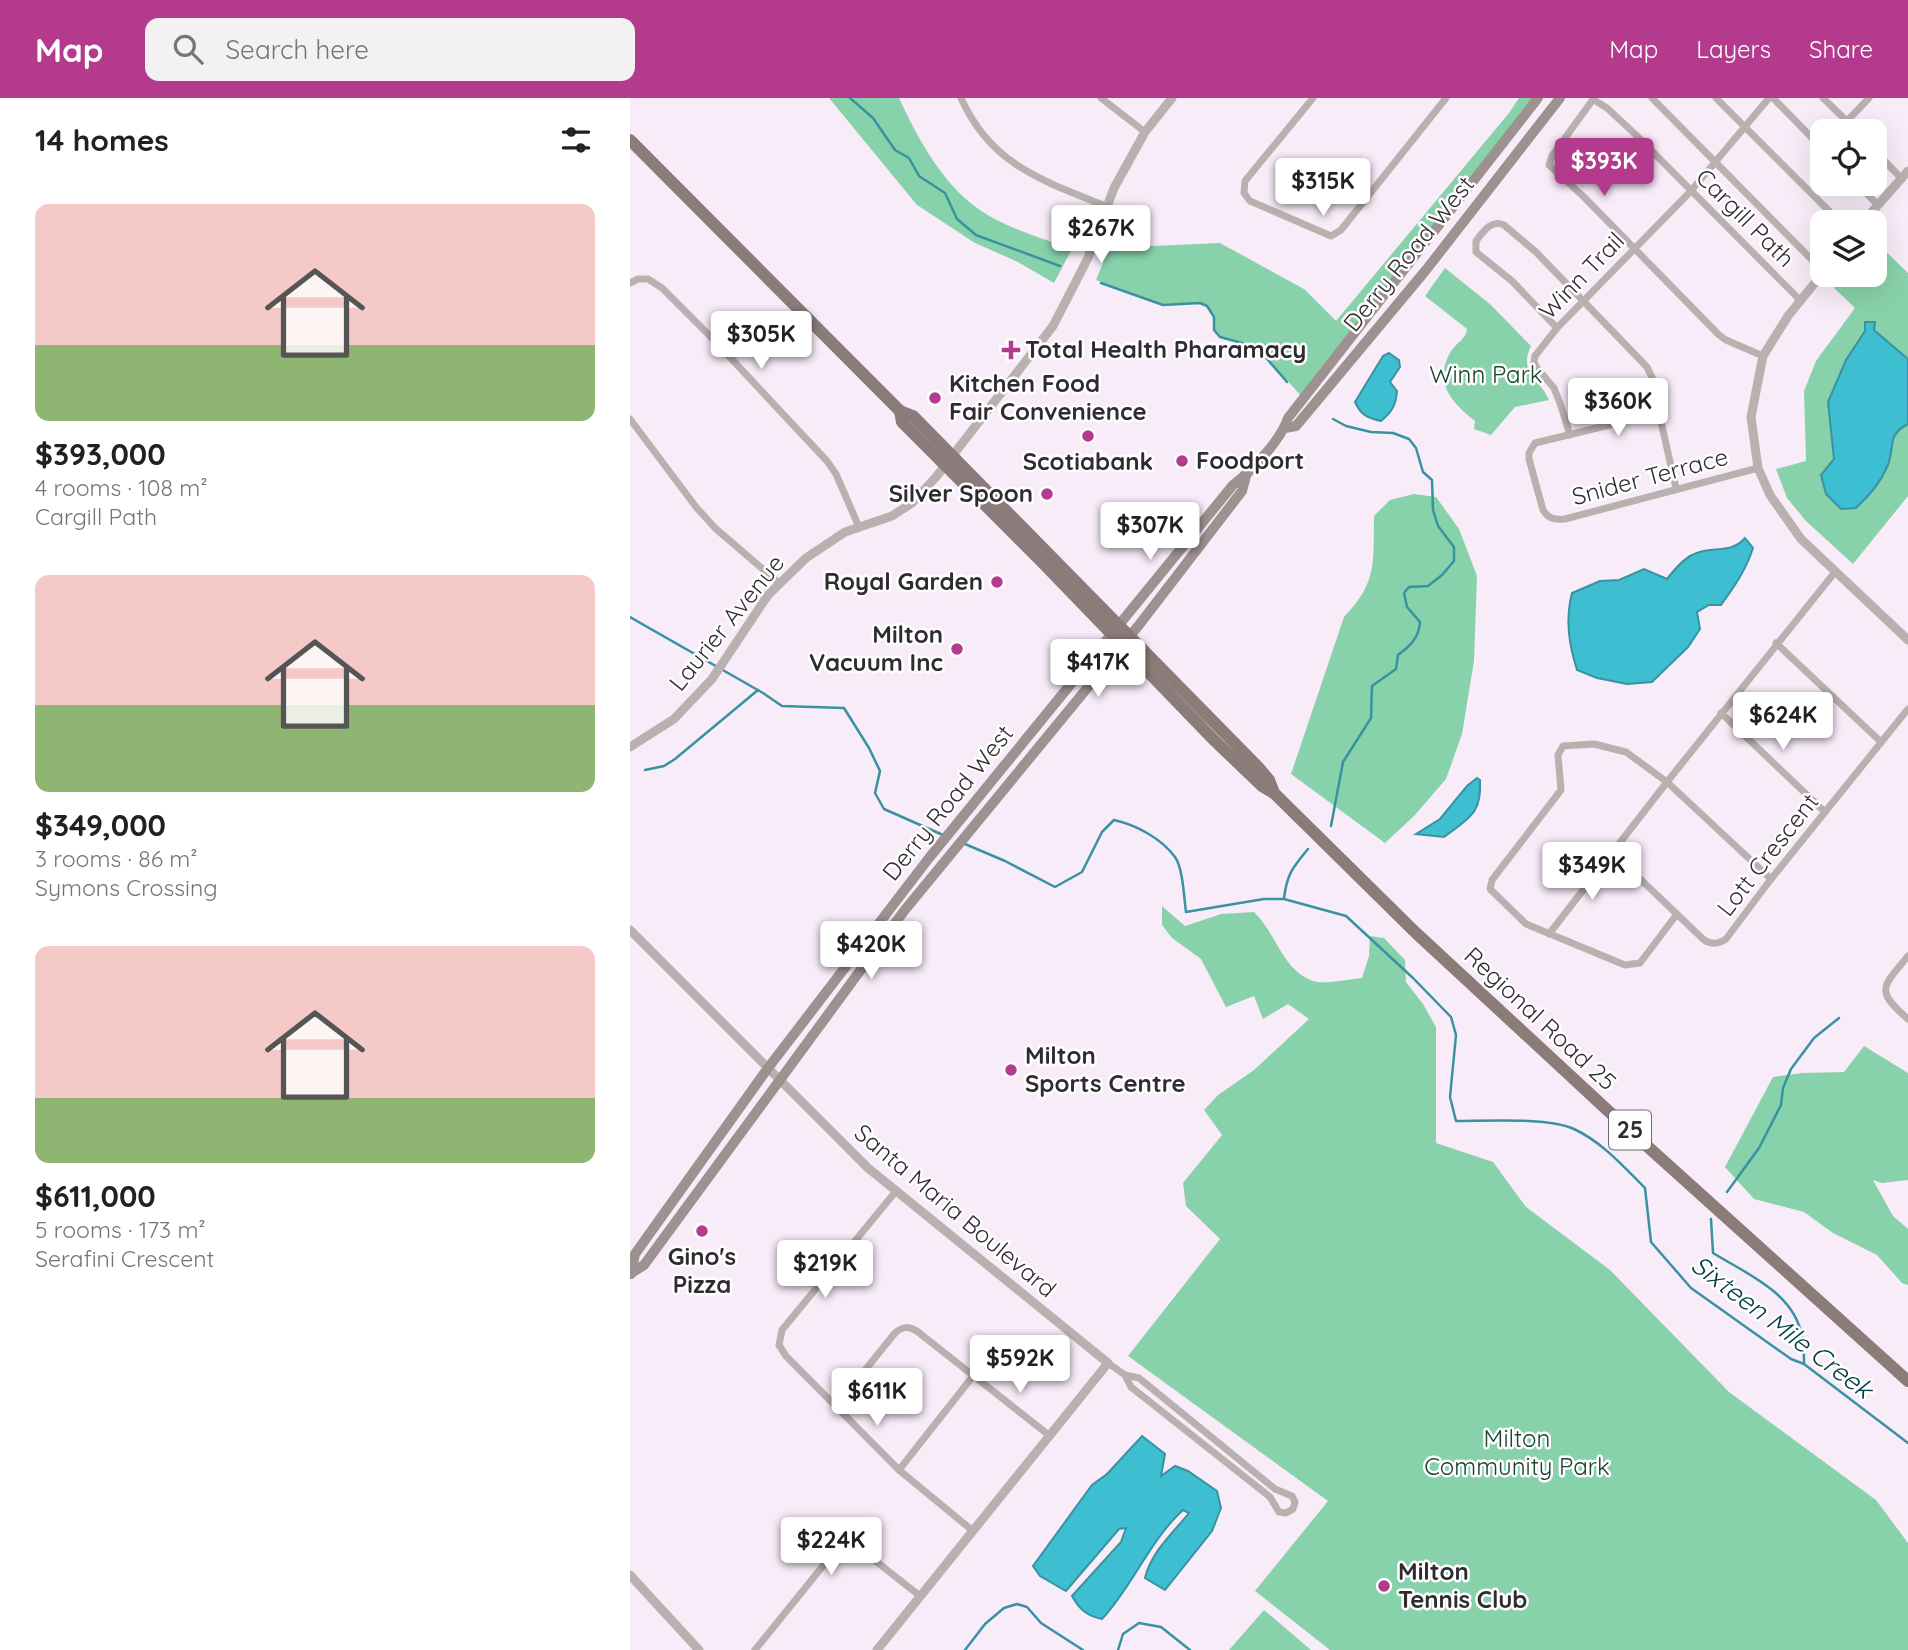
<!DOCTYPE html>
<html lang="en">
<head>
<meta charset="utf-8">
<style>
	:root { --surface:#fff; --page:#f2f2f2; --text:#202124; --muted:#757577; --accent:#b43a8d }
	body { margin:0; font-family:Quicksand,sans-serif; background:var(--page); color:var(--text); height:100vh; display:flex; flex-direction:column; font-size:26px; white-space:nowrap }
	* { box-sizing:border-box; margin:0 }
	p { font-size:23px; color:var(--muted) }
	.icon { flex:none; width:38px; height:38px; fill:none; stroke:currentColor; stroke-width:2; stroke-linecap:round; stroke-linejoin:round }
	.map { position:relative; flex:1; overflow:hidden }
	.sheet { display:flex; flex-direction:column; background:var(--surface); width:630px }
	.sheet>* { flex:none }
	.controls { position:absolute; left:1180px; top:21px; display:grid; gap:14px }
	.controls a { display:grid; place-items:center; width:77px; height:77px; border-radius:14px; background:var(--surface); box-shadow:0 7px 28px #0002; font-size:35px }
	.price { position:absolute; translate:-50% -60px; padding:0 16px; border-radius:7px; background:#fff; color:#222; font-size:23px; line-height:46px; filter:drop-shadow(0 2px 4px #0008) }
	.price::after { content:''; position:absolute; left:50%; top:42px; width:21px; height:16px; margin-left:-10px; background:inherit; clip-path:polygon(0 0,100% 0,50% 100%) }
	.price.selected { background:var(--accent); color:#fff }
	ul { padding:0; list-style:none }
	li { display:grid; align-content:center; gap:14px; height:371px; padding:0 35px }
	li span { display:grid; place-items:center; height:217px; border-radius:14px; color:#555 }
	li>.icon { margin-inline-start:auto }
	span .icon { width:126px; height:126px; fill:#fffc; stroke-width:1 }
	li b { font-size:30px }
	h2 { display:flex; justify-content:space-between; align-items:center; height:84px; padding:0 35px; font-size:30px }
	header { display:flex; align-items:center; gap:42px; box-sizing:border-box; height:98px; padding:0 35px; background:var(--accent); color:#fff }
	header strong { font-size:33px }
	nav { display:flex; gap:38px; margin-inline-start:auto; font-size:24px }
	.search { width:490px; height:63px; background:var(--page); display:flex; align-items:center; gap:18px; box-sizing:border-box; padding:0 24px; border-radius:14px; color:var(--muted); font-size:26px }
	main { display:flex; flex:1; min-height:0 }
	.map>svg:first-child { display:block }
</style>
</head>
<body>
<header>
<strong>Map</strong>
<div class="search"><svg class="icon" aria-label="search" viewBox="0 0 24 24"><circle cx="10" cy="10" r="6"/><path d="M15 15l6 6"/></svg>Search here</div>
<nav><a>Map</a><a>Layers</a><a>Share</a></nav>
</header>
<main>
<section class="sheet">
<h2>14 homes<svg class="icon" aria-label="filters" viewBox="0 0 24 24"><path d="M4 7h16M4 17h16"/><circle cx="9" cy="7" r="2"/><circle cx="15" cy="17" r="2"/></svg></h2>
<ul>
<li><span style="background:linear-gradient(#f6c9c9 65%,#8fb573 0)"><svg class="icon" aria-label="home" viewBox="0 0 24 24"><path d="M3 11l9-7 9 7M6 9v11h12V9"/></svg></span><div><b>$393,000</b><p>4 rooms · 108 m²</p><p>Cargill Path</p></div></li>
<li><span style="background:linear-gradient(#f6c9c9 60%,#8fb573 0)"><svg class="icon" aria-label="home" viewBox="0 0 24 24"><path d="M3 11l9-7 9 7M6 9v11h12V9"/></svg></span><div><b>$349,000</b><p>3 rooms · 86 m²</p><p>Symons Crossing</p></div></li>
<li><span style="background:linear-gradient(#f6c9c9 70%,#8fb573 0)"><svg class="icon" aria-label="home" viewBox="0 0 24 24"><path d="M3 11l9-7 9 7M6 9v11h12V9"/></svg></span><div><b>$611,000</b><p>5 rooms · 173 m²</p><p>Serafini Crescent</p></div></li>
</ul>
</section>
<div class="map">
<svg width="1278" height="1552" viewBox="0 0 1278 1552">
	<rect width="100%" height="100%" fill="#f8ecf9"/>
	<!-- green -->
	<g fill="#88d2ab">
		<path d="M199,0h70c20,43 46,91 87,116 27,16 57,25 86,35l-18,34 -36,-21 -43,-19 -58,-38z"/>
		<polygon points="889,0 911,0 674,301 632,255 619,247 590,239 584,232 584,219 577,208 570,205 533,207 466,182 486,133 522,148 590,145 674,191 706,223 879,15"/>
		<polygon points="1244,142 1278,175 1278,398 1223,466 1176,423 1157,400 1146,371 1176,363 1174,293 1186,263 1225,210 1204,190 1212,177 1244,177"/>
		<path d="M815,170l46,37 40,41c-13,27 9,32 18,54l-34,7 -24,28 -17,-6 1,-8c-24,-19 -42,-39 -24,-70 6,-9 15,-12 16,-22l-42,-33z"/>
		<path d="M784,396l22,3 23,32 18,47 -3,85 -12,73 -16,45 -31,36 -30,28 -94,-69 53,-157c34,-35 29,-55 30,-101l16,-16z"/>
		<path d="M532,808l23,20 36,-12 33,-2c23,22 28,58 59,69 9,4 37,-2 49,-3l7,-22 1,-20 14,2 21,22 1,22 17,22 13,23v116l57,19 33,45 84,63 119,122 147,108 32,43v107h-578l-75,-59 73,-90 -200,-145 92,-117 -34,-33 -3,-23 39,-48 -18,-25 14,-15 36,-25 55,-51 -21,-15 -25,15 -9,-23 -28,11 -25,-48 -29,-21 -10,-13z"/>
		<polygon points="1234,948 1278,975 1278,1082 1252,1085 1243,1082 1263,1118 1278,1131 1278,1187 1272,1185 1247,1157 1203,1135 1174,1114 1124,1101 1095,1069 1143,979 1172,975 1214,974"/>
		<polygon points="634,1512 681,1552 599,1552"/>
	</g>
	<!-- water -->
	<g fill="#3dbed1" stroke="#3992a1" stroke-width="2">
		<path d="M1235,224h10l-1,8 34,29v65c-23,12 -12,24 -21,43 -7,17 -18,29 -31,41l-15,1 -15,-15 -5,-19 13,-16 -6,-57 18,-42 19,-29z"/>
		<path d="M759,255l10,7 1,7 -10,15 7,9c-1,14 -5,21 -16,30 -14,-3 -20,-6 -26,-19l28,-46z"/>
		<path d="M1115,440l8,10c-7,22 -19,39 -32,57h-12l-12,7 3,17 -12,18 -36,35 -25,2 -30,-6 -20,-8c-8,-26 -12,-50 -5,-77l28,-12 19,-1 25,-11 23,10c7,-9 15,-19 25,-24 17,-10 39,0 53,-17z"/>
		<path d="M847,680l3,2c2,34 -11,38 -36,57l-28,-3 24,-15 27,-33z"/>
		<path d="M512,1338l23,18 -4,22 14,-10 13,5 29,20 4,17 -9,23 -47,59 -20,-12c6,-26 28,-45 44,-65l-6,-3c-34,31 -50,76 -81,109 -15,-3 -23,-10 -30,-23l49,-54 5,-14 -7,1 -53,62 -26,-15 -7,-10 59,-81 15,-11z"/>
	</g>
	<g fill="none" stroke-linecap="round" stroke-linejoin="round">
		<!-- stream -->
		<g stroke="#3992a1" stroke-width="2.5">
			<polyline points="220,0 243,20 265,52 279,60 289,78 315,95 327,121 346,137 430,168"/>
			<polyline points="471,185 533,207 570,205 577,208 584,219 584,232 590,239 619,247 632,255 657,284"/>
			<polyline points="0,519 133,595 152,608 214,610 239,650 250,673 245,695 254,711 313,737"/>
			<polyline points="15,672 34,668 45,661 128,592"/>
			<path d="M701,728l12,-64 28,-44 1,-32 24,-17 2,-14c12,-9 21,-17 22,-33l-13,-15 -3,-14 5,-6 19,-1 14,-11 12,-14v-14l-16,-21 -5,-16 -1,-30 -9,-8 -7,-24 -7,-9 -16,-6 -22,-1 -25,-6 -13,-7"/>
			<path d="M335,746l40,17 50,26 27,-15 20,-40 12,-12c22,5 47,18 61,37 8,11 9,41 11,55l78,-13h20l62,17 67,62 38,39 5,18 -6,62 6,24c30,0 92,-4 118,8 28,13 50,38 71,59l6,54 40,46 100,71 13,5 104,79"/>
			<path d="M654,800c3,-24 9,-31 24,-49"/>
			<polyline points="1097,1094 1129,1050 1151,1007 1153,990 1161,971 1184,940 1209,920"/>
			<path d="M1081,1121l2,34c34,21 82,40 89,84 2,9 2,18 2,27"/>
			<polyline points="335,1552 355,1526 374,1510 387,1506 397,1509 411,1525 453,1552"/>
			<polyline points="488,1552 493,1536 509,1525 531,1529 560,1552"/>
		</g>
		<!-- minor -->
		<g stroke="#b9b1af" stroke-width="7">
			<path d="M331,0c30,67 82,83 145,108"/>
			<polyline points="471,0 515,34"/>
			<polyline points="683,0 615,83 614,95 620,103 701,138 711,132 816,0"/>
			<polyline points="964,0 922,58 919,67 954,99 1089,237 1096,242 1133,258"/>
			<polyline points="1022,0 1192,172"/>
			<polyline points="1086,0 1210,124"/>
			<polyline points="1143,0 1192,50"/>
			<polyline points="1193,0 1227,33"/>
			<polyline points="964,2 977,10 1005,36 1171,203"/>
			<polyline points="1217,23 1239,0"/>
			<polyline points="1244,52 1272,81"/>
			<polyline points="1227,86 1248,107"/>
			<polyline points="0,185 8,181 18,181 32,190 81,239 197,363 206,376 229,429"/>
			<path d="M927,230l-45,-47 -36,-29v-11c7,-9 15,-22 28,-16l32,27 111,115 9,19 3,27 17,75"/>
			<path d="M1029,315l-124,30 -6,10v6l14,51c6,9 11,10 22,9l193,-51"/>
			<polyline points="0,321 66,409 85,430 149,485"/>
			<polyline points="940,337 930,305 924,290 907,270 904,264 905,258 927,230 1060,94 1139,0"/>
			<polyline points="1146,545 1251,644"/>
			<polyline points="1091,615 1195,714"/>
			<path d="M983,755l91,87c8,5 14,4 22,-1l45,-60 137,-170"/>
			<polyline points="1047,816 1010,865 995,867 896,826 860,791 862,782 931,692 928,657 933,648 964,646 996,654 1037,684 1141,781"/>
			<polyline points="919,836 1037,684 1205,474"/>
			<path d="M1278,858c-25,31 -34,34 0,63"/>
			<polyline points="266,1093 152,1232 149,1247 156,1258 269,1372 343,1433"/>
			<polyline points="478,1265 495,1277"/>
			<polygon points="495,1277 509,1280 645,1391 662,1398 665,1404 663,1411 656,1415 649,1414 640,1399 501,1289"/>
			<path d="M206,1308l59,-73c8,-7 14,-7 23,-1l132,104"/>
			<polyline points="269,1372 343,1278"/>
			<path d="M125,1552l80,-99c7,-7 15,-7 24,-3l61,48"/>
		</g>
		<!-- tertiary -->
		<g stroke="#b9b1af" stroke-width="9">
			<polyline points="1233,124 1278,73"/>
			<polyline points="1192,176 1158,218 1133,258 1121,319 1128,370 1140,397 1171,441 1278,542"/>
			<polyline points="0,649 44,621 82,581 138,497 176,460 215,434 262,418 282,405 306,379 423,228 458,160 484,90 515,34 542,0"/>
			<polyline points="0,832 238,1070 478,1265 247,1552"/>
			<polyline points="0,1477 69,1552"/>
		</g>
		<!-- secondary -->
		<g stroke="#9e9290" stroke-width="10">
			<polyline points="655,330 666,328 796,172 930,0"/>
			<polyline points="0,1176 14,1167 274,813 509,527 612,393 616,378"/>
			<path d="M1,1176l4,-20 133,-186 161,-210 304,-373c18,-13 48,-45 55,-67l250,-320"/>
		</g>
		<!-- primary -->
		<g stroke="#8b7c79" stroke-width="12">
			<polyline points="0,42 270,313 283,318 628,669 639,682 644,695"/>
			<polyline points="270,313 272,324 412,464 585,643 632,688 644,695 785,834 987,1021 1278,1283"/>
		</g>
	</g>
	<!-- markers -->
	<g fill="#b43a8d" stroke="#fefefe" stroke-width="2.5">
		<path d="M377.5 241.5h7v7h7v7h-7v7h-7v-7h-7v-7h7z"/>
		<circle cx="305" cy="300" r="7"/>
		<circle cx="458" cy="338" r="7"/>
		<circle cx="552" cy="363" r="7"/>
		<circle cx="417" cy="396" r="7"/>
		<circle cx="367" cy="484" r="7"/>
		<circle cx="327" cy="551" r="7"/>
		<circle cx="381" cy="972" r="7"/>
		<circle cx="72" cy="1133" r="7"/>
		<circle cx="754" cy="1488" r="7"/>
	</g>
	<g text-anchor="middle" stroke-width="5" stroke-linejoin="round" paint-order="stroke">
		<!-- shield labels -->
		<rect fill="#fefefe" stroke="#6d6a6e" stroke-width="2" x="979" y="1012.5" width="42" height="39" rx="5"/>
		<g font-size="23" font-weight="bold" fill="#2f2b30">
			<text x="1000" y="1040">25</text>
		</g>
		<!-- street labels -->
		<g font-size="24" fill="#2f2b30" stroke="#fefefe">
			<text transform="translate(1115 120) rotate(45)" y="8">Cargill Path</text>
			<text transform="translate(779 156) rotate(-51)" y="8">Derry Road West</text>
			<text transform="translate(952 178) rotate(-46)" y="8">Winn Trail</text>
			<text transform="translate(1020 379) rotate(-15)" y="8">Snider Terrace</text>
			<text transform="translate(97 525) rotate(-51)" y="8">Laurier Avenue</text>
			<text transform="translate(318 705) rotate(-51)" y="8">Derry Road West</text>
			<text transform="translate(1138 757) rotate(-52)" y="8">Lott Crescent</text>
			<text transform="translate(910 921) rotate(43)" y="8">Regional Road 25</text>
			<text transform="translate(325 1113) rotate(40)" y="8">Santa Maria Boulevard</text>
		</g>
		<!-- poi labels -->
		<g font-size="24" font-weight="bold" fill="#2f2b30" stroke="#fefefe" text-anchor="start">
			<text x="395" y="260">Total Health Pharamacy</text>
			<text x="319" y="294">Kitchen Food<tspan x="319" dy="28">Fair Convenience</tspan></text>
			<text x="566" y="371">Foodport</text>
			<text x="458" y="372" text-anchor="middle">Scotiabank</text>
			<text x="403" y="404" text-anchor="end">Silver Spoon</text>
			<text x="353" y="492" text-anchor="end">Royal Garden</text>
			<text x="313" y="545" text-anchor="end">Milton<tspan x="313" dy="28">Vacuum Inc</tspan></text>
			<text x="395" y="966">Milton<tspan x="395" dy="28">Sports Centre</tspan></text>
			<text x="72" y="1167" text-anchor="middle">Gino's<tspan x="72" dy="28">Pizza</tspan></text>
			<text x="768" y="1482">Milton<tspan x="768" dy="28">Tennis Club</tspan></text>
		</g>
		<!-- park labels -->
		<g font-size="24" fill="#1b432f" stroke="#fefefe">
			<text x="856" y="285">Winn Park</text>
			<text x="887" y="1349">Milton<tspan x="887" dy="28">Community Park</tspan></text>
		</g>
		<!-- water labels -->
		<g font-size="26" font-style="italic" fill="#013e45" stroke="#fefefe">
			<text transform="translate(1152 1229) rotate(37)" y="9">Sixteen Mile Creek</text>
		</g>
	</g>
</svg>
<div class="controls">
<a><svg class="icon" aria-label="locate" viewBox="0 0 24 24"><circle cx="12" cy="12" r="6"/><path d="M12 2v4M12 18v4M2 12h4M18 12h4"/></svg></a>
<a><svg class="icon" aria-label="layers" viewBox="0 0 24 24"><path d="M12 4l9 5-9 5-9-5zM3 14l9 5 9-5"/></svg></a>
</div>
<b class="price selected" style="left:974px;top:100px">$393K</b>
<b class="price" style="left:693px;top:120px">$315K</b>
<b class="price" style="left:471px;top:167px">$267K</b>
<b class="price" style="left:131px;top:273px">$305K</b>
<b class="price" style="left:988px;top:340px">$360K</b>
<b class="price" style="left:520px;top:464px">$307K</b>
<b class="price" style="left:468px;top:601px">$417K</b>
<b class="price" style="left:1153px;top:654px">$624K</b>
<b class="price" style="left:962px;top:804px">$349K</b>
<b class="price" style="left:241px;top:883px">$420K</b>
<b class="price" style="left:195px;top:1202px">$219K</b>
<b class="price" style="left:390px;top:1297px">$592K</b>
<b class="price" style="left:247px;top:1330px">$611K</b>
<b class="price" style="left:201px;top:1479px">$224K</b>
</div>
</main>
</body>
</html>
